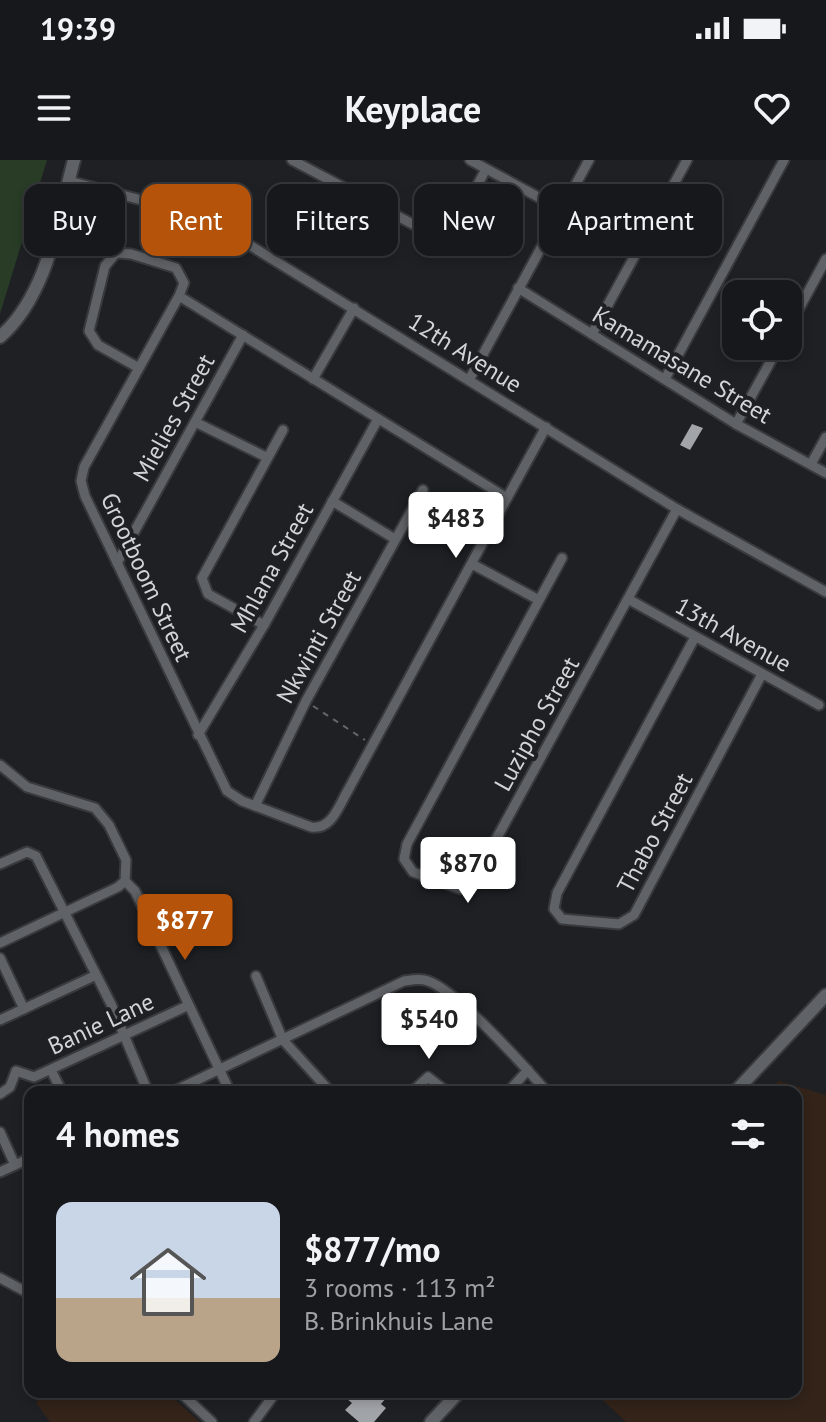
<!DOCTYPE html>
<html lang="en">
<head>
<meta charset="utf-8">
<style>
	:root { --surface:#16181b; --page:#1f2124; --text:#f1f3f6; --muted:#9ea0a3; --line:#35373a; --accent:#b45309 }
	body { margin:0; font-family:"PT Sans",sans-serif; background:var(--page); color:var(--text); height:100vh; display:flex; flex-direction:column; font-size:30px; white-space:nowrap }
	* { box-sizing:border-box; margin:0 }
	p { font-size:26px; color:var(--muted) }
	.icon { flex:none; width:44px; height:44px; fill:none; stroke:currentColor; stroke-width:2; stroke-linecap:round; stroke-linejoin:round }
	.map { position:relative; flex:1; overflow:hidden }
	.drawer { position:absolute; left:24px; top:926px; width:778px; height:312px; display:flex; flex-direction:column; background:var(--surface); border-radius:16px; box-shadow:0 4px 12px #0003,0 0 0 2px var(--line) }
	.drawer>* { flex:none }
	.guide { position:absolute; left:24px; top:24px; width:778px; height:72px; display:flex; gap:16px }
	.fabs { position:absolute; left:722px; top:120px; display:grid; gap:16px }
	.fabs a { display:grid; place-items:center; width:80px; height:80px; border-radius:16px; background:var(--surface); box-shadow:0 4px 12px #0003,0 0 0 2px var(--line); font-size:40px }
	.price { position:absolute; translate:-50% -68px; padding:0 18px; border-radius:8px; background:#fff; color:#222; font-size:26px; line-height:52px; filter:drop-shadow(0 2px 4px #0008) }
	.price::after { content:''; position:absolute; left:50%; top:48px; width:24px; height:18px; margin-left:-12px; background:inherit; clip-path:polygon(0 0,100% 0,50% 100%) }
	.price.selected { background:var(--accent); color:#fff }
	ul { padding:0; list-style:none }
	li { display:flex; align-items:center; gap:24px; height:200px; padding:0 32px }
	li+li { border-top:2px solid var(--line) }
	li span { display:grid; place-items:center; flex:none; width:224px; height:160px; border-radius:16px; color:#555 }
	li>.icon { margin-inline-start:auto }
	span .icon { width:96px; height:96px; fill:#fffc; stroke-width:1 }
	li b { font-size:34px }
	h2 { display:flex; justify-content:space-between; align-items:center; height:96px; padding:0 32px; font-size:34px }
	.pill { padding:0 28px; border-radius:16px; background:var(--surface); box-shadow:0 4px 12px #0003,0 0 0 2px var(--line); font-size:28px; line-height:72px }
	.pill.selected { background:var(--accent); color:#fff }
	.status { display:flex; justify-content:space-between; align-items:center; height:56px; padding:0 40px; background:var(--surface); direction:ltr }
	.status svg { height:22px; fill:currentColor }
	header { display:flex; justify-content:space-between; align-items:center; height:104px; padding:0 32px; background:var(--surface); font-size:36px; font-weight:700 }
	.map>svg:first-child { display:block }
</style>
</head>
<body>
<div class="status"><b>19:39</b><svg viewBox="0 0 49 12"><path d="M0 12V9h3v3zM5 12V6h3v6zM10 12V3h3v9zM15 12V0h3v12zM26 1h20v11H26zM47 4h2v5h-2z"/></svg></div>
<header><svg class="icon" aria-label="menu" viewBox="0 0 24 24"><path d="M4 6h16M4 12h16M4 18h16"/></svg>Keyplace<svg class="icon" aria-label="heart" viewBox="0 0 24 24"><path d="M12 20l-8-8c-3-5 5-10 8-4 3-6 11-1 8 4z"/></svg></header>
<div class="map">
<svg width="826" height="1262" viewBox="0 0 826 1262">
	<rect width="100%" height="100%" fill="#1e2024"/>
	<!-- education -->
	<g fill="#332319">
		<polygon points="779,921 826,935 826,1262 626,1262 594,1232 796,1232 796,932 768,932"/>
		<polygon points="44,1232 166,1232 200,1262 50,1262 36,1243"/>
	</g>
	<!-- green -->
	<polygon fill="#283c26" points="0,0 47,0 0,154"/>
	<!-- building -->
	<g fill="#a1a4a9">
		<polygon points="601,32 606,34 599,51 588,45"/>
		<polygon points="581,53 603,61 592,80 583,74 588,70 575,62"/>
		<polygon points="692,264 703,268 690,290 680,285"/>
		<polygon points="331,1232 391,1232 381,1244 386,1248 374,1262 359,1262 345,1250 352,1243 341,1234 337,1238"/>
	</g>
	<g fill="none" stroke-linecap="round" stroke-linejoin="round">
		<defs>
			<g id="street">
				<polyline points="292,0 437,77 454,69 486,9"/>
				<polyline points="470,0 562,50"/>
				<polyline points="69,21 168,47 217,65 677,349 826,432"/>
				<polyline points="518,128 736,264 826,313"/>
				<polyline points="788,169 826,99"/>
				<polyline points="592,174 687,0"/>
				<path d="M139,208l-41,-23 -9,-14 16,-65 11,-13 15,1 45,14 8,15 -5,13 -95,171 -3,14 4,15 142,295 15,10 69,26c20,3 27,-19 36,-35l160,-294 -328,-202"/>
				<polyline points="313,219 354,148"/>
				<polyline points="665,219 784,0"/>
				<polyline points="469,220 589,0"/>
				<polyline points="195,262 266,297"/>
				<polyline points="736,264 779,186"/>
				<polyline points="811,304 826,277"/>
				<polyline points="507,338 546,267"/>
				<polyline points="332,341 395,379"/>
				<polyline points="562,398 407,684 404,699 413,712 460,729 471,725 677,349"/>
				<polyline points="117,403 243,175"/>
				<polyline points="472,404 539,440"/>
				<polyline points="628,439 819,545"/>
				<polyline points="264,465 208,434 202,418 283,270"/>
				<polyline points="695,477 557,733 554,749 562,759 619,764 634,755 762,514"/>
				<polyline points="198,575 264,465 378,259"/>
				<polyline points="0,605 27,627 95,648 109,665 126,700 125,721 118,727 0,783"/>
				<polyline points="255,646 306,541 423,330"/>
				<polyline points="0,704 27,692 36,696 111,844 148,932"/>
				<polyline points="125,721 135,731 230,932"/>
				<polyline points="0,798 24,849"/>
				<polyline points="256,816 283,880 327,928 325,932"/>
				<polyline points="0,860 94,816"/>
				<polyline points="51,910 62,932"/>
				<path d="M172,932l232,-111c8,-1 16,-3 24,0 29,10 97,86 119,111"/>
				<polyline points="412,932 428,917 447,932"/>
				<polyline points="508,932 528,910"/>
				<polyline points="0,934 10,927 16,911 34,917 187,846"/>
				<polyline points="0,972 15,1005"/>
				<polyline points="0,1012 30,998"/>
				<polyline points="0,1118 30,1134"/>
				<polyline points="180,1232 212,1262"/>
				<polyline points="254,1262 276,1232"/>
			</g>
			<g id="secondary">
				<path d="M0,177c48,-42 58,-118 74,-177"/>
				<polyline points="735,932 826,835"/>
				<polyline points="431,1262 459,1232"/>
			</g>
		</defs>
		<!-- street casing -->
		<use href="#street" stroke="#383a3d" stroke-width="13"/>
		<!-- secondary casing -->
		<use href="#secondary" stroke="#383a3d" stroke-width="16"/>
		<!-- path -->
		<polyline stroke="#646669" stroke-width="2" stroke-dasharray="6 6" stroke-linecap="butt" points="313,546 365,580"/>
		<!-- street -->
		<use href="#street" stroke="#5f6266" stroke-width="9"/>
		<!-- secondary -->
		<use href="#secondary" stroke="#5f6266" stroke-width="12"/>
	</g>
	<g text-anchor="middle" stroke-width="8" stroke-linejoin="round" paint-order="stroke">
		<!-- street labels -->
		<g font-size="24" fill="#d2d4d6" stroke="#1e2024">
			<text transform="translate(465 193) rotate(32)" y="8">12th Avenue</text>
			<text transform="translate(682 205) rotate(31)" y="8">Kamamasane Street</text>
			<text transform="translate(174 258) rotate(-61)" y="8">Mielies Street</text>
			<text transform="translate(272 408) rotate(-61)" y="8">Mhlana Street</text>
			<text transform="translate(146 417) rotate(65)" y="8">Grootboom Street</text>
			<text transform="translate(733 475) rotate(29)" y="8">13th Avenue</text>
			<text transform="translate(319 477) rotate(-61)" y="8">Nkwinti Street</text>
			<text transform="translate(537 564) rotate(-61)" y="8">Luzipho Street</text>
			<text transform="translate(655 673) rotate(-62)" y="8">Thabo Street</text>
			<text transform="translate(101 864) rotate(-25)" y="8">Banie Lane</text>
		</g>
	</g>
</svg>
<div class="fabs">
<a><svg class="icon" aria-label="locate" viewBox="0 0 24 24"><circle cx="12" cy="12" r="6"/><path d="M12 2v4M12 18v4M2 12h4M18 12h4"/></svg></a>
</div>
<b class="price" style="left:456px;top:400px">$483</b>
<b class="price" style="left:468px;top:745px">$870</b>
<b class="price selected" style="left:185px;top:802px">$877</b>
<b class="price" style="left:429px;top:901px">$540</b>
<div class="guide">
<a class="pill">Buy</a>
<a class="pill selected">Rent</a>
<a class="pill">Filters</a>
<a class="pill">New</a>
<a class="pill">Apartment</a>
</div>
<section class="drawer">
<h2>4 homes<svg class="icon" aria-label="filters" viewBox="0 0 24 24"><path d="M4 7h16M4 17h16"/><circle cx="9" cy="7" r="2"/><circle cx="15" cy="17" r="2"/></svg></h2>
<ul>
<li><span style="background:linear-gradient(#c9d6e8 60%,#b9a48a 0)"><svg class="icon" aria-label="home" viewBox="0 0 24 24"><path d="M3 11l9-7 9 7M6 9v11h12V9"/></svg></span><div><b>$877/mo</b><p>3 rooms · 113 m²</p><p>B. Brinkhuis Lane</p></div></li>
</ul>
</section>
</div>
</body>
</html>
